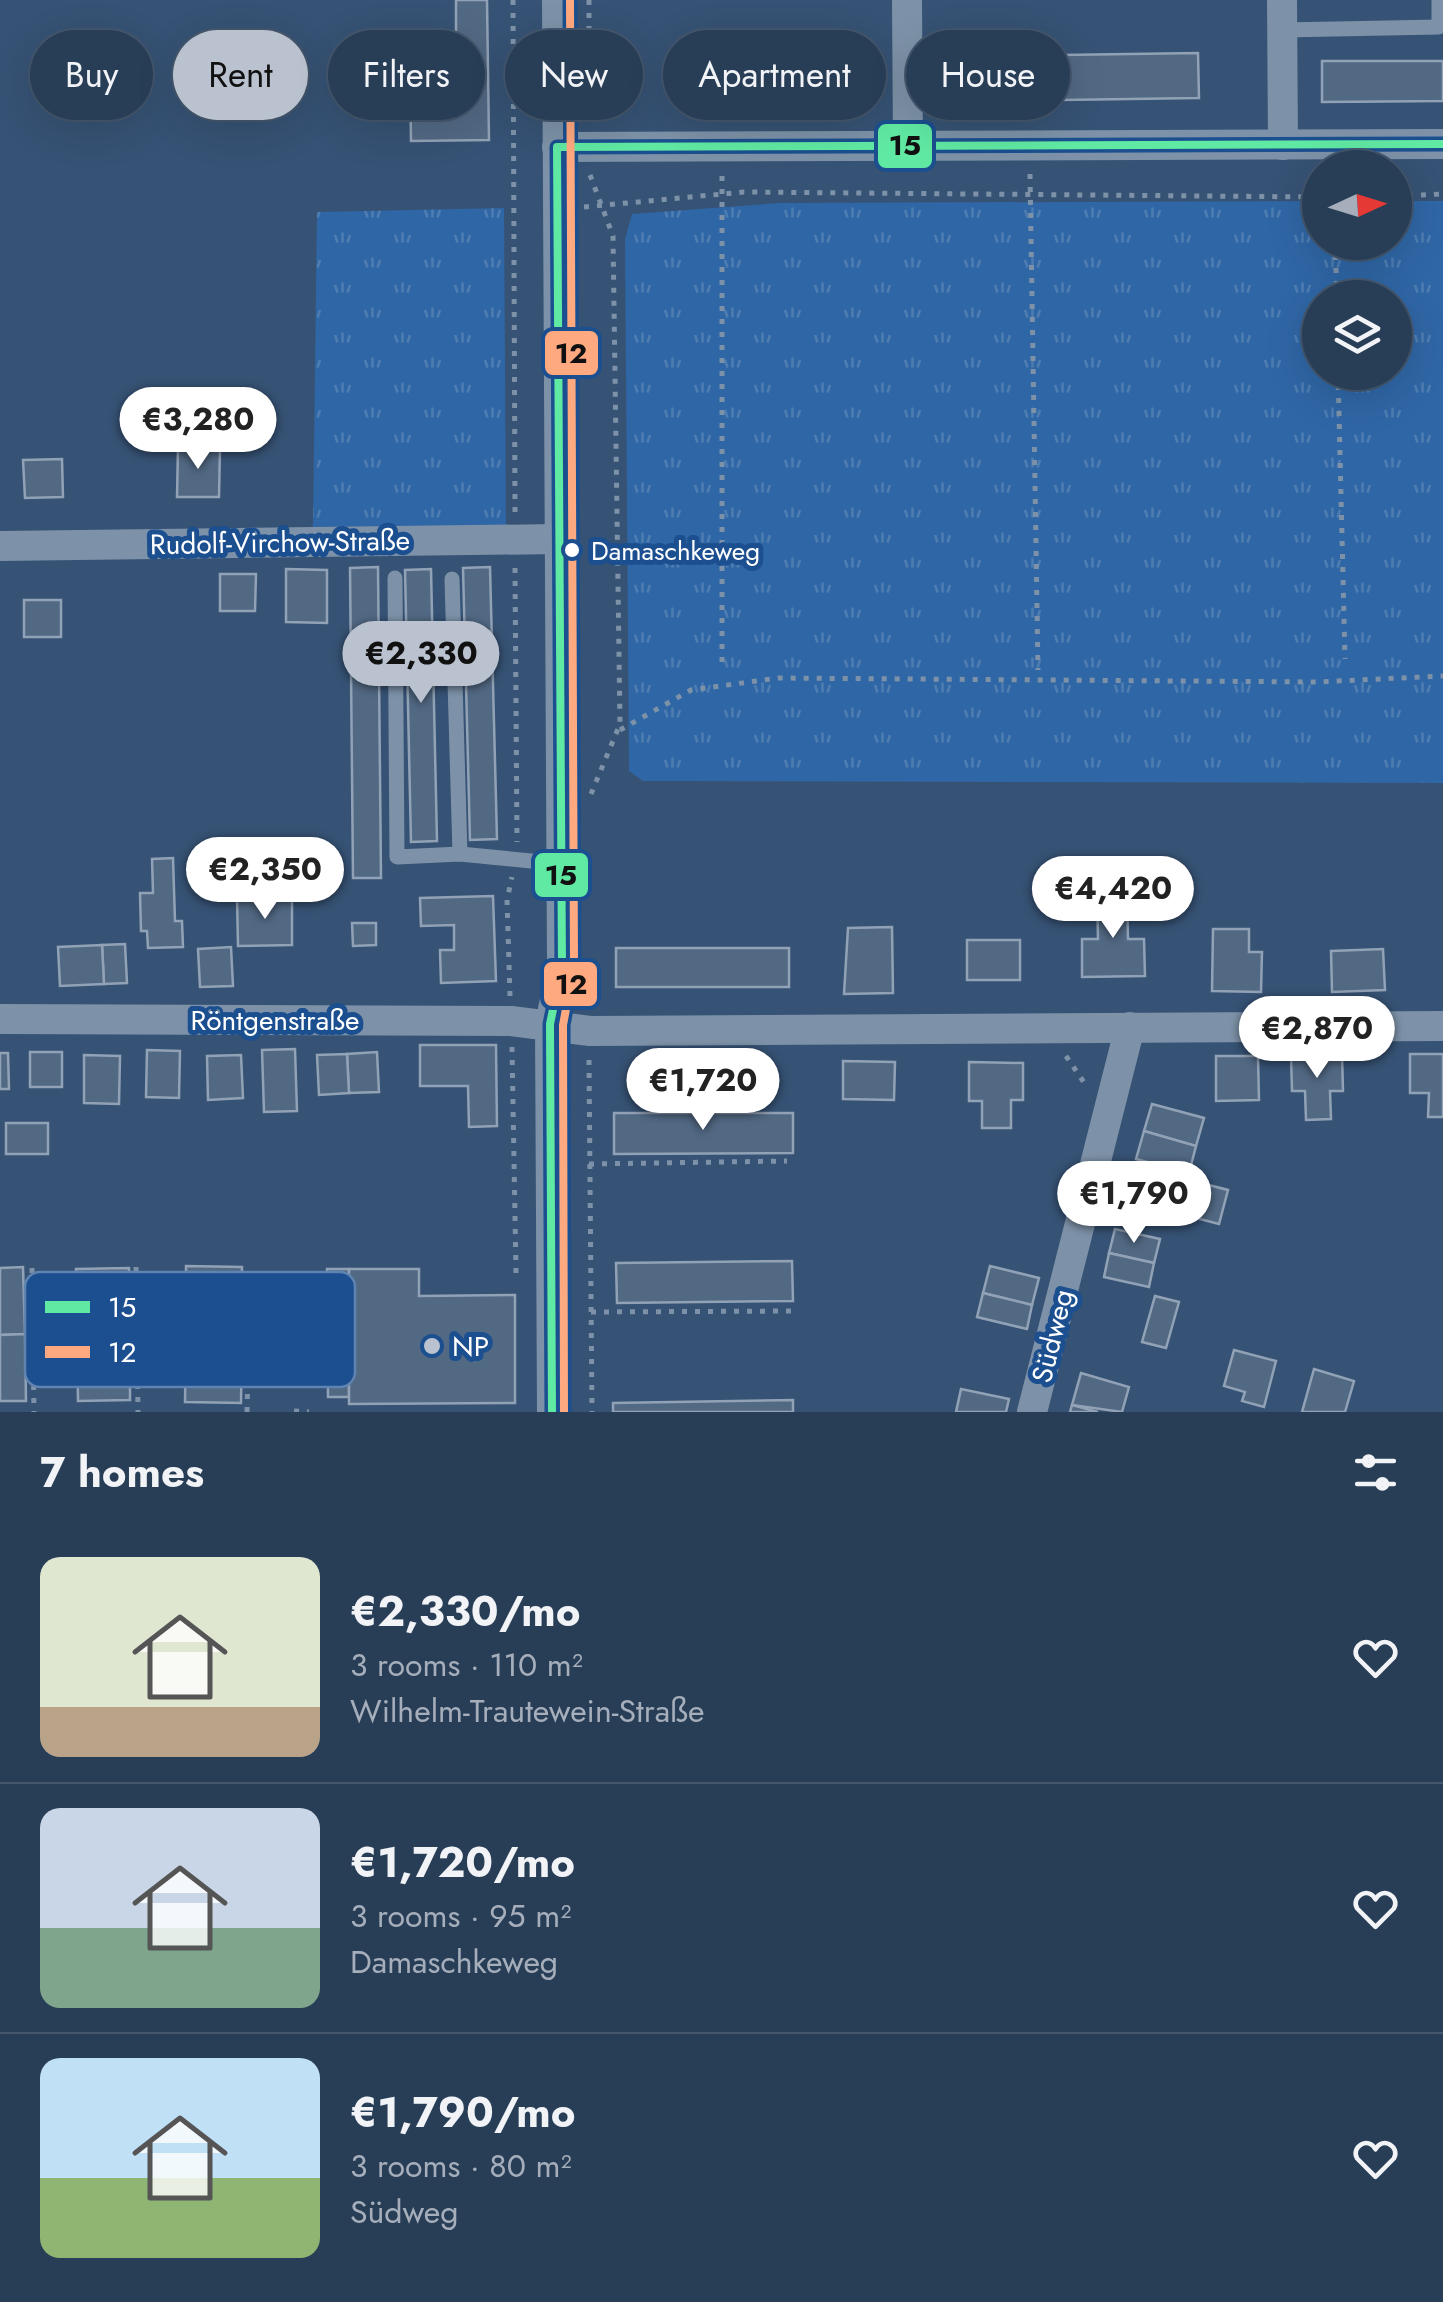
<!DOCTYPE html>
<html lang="en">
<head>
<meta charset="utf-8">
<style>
	:root { --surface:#283e57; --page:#344961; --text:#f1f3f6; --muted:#a5aeba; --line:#44576d; --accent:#b9c2ce }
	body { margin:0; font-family:Jost,sans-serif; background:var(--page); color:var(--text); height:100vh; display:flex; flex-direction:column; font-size:38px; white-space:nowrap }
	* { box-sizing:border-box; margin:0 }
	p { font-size:32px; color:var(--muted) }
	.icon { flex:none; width:55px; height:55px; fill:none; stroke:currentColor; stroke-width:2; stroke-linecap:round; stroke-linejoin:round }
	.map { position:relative; height:1412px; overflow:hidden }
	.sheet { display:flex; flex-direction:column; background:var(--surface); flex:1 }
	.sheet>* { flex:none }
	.hud { position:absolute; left:30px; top:30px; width:1385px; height:90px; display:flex; gap:20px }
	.needle { width:65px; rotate:86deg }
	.controls { position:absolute; left:1302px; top:150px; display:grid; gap:20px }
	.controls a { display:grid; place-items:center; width:110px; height:110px; border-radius:50%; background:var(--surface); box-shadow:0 10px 40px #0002,0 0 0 2px var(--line); font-size:50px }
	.price { position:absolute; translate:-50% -85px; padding:0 22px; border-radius:35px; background:#fff; color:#222; font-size:32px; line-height:65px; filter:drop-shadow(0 2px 5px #0008) }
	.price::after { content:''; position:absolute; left:50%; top:60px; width:30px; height:22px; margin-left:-15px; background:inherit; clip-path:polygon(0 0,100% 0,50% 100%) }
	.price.current { background:var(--accent); color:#111 }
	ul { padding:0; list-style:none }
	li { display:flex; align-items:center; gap:30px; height:250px; padding:0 40px }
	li+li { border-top:2px solid var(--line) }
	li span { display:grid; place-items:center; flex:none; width:280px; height:200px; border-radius:20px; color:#555 }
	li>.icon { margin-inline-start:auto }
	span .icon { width:120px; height:120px; fill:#fffc; stroke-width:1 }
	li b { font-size:42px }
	h2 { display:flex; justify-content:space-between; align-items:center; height:120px; padding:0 40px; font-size:42px }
	.tag { padding:0 35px; border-radius:45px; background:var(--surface); box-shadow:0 10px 40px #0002,0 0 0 2px var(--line); font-size:35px; line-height:90px }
	.tag.current { background:var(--accent); color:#111 }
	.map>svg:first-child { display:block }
</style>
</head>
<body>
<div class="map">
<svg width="1443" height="1412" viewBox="0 0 1443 1412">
	<defs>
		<pattern id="grass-tufts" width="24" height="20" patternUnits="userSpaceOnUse" patternTransform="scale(2.5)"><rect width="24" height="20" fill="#2f66a5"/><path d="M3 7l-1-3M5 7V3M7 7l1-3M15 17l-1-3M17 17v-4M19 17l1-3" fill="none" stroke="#4e7db2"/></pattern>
	</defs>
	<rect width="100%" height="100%" fill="#365274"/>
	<!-- grass -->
	<g fill="url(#grass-tufts)" fill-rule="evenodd">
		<path d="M1320,201v41h75v-41h48v582l-800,-2 -14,-10 -4,-532 7,-25 148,-11zM1320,298h75v74h-75z"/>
		<polygon points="504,208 506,526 313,527 317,212"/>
	</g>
	<!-- building -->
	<g fill="#526984" stroke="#92a2b6" stroke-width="2.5">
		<polygon points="456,0 487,0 489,140 411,141 410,66 456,65"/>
		<polygon points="1198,53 1199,98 1061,100 1061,55"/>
		<polygon points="1322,61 1443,61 1443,101 1322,102"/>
		<polygon points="178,447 220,447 219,497 177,497"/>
		<polygon points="62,459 63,497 25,498 23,460"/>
		<polygon points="378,567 381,878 353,878 350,568"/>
		<polygon points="490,567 497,839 470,840 463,568"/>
		<polygon points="286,569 327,570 327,623 286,622"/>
		<polygon points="431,569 437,841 411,842 405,570"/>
		<polygon points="220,574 256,574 255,611 220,611"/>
		<rect x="24" y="600" width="37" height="37"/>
		<polygon points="173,858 175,921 182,921 183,947 148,948 147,931 141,931 140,893 153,893 152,859"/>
		<polygon points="1127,890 1128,939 1144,939 1145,976 1082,977 1082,939 1098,939 1097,891"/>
		<polygon points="493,896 496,981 441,983 440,950 454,950 454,925 421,926 420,898"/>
		<polygon points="237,898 292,898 292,945 238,946"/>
		<polygon points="352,923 376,923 376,945 353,946"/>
		<polygon points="892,927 893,993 844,994 848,928"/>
		<polygon points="1213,929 1249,929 1249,952 1262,952 1261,992 1212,991"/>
		<rect x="967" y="940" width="53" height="40"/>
		<polygon points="125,944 127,983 104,984 102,945"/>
		<polygon points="102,945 104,984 60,986 58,947"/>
		<polygon points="231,947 233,986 200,987 198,949"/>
		<rect x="616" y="948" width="173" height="39"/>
		<polygon points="1383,949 1385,990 1332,992 1331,951"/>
		<polygon points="420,1045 496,1045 497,1126 469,1127 468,1086 420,1086"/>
		<polygon points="295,1049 297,1111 264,1112 262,1050"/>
		<polygon points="147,1050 180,1051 179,1098 146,1097"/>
		<rect x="30" y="1052" width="32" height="35"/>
		<polygon points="377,1052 379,1092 349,1093 347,1054"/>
		<polygon points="0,1053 8,1053 9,1089 0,1089"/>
		<polygon points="1342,1053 1343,1091 1330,1091 1331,1119 1306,1120 1305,1091 1292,1091 1291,1055"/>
		<polygon points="347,1054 349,1093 319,1095 317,1055"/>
		<polygon points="1410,1054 1443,1054 1443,1117 1428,1117 1429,1093 1410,1093"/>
		<polygon points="84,1055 120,1056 119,1104 84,1103"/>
		<polygon points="241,1055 243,1098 208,1100 207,1056"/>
		<polygon points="1216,1056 1258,1056 1259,1100 1216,1101"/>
		<polygon points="843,1061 895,1062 894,1100 843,1099"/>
		<polygon points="969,1062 1023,1063 1023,1100 1011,1100 1011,1128 982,1128 982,1101 969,1101"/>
		<polygon points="1152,1104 1204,1118 1196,1146 1144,1131"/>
		<polygon points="614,1113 793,1113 793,1153 614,1154"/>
		<rect x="6" y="1123" width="42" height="31"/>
		<polygon points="1144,1131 1196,1146 1189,1173 1136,1159"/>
		<polygon points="1178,1177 1228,1190 1219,1224 1169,1211"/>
		<polygon points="1115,1229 1160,1239 1154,1263 1109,1253"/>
		<polygon points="1109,1253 1154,1263 1149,1287 1104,1277"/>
		<polygon points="792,1261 793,1301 617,1303 616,1263"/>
		<polygon points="186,1266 242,1267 242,1335 186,1334"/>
		<polygon points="990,1266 1039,1278 1032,1305 983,1293"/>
		<polygon points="23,1267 25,1334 0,1335 0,1268"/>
		<polygon points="129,1268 130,1334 77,1335 76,1269"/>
		<polygon points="327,1269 349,1269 349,1397 328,1397"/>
		<polygon points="349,1269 419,1269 419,1296 515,1295 515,1403 349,1404"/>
		<polygon points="983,1293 1032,1305 1027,1329 977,1317"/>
		<polygon points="1155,1296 1179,1302 1166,1348 1142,1342"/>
		<polygon points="25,1334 26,1401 0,1401 0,1335"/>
		<polygon points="130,1334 130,1400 78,1401 77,1335"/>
		<polygon points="186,1334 242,1335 241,1403 185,1402"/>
		<polygon points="1234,1350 1276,1361 1264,1407 1242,1401 1245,1392 1224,1386"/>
		<polygon points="1314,1369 1354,1381 1345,1412 1302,1412"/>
		<polygon points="1081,1373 1129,1387 1122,1412 1072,1405"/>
		<polygon points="961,1389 1009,1399 1006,1412 956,1412"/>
		<polygon points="793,1400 793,1412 613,1412 613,1403"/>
		<polygon points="1072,1405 1098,1412 1070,1412"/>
	</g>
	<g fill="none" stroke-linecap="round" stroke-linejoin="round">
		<!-- path -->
		<g stroke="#7d92a8" stroke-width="5" stroke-dasharray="5 8" stroke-linecap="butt">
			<polyline points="513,0 515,512"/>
			<polyline points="589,0 589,119"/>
			<polyline points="1030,174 1038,670"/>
			<polyline points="590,175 613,236 620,724 591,794"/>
			<polyline points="1395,196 1443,194"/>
			<polyline points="584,207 744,192 1320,197"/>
			<polyline points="1335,242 1337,298"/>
			<polyline points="1338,372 1345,659"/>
			<polyline points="515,568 517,842"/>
			<polyline points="722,662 722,176"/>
			<polyline points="620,730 691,690 778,678 1318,682 1443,676"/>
			<polyline points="510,996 507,900 512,877"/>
			<polyline points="512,1047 516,1273 523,1274"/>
			<polyline points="1066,1056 1085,1084"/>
			<polyline points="589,1060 592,1412"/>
			<polyline points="589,1164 787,1161"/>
			<polyline points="136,1267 138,1412"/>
			<polyline points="32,1268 34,1412"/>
			<polyline points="591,1312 797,1311"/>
			<polyline points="294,1411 309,1412"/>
			<polyline points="247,1412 250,1271"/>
		</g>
		<!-- service -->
		<g stroke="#7d92a8" stroke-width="15">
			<polyline points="1282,30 1439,27 1439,0"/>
			<polyline points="395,578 397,857 460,854 562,864"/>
			<polyline points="452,579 460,854"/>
		</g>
		<!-- minor -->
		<g stroke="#7d92a8" stroke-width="30">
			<polyline points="907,0 908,148"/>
			<polyline points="1282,0 1283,145"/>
			<polyline points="557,147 1443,144"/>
			<polyline points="0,546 559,539"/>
			<polyline points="0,1019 511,1021 590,1031 1443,1026"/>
			<polyline points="552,1412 550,1024 562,966 557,0"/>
			<polyline points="1032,1412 1130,1027"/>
		</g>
		<defs>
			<polyline id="bus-1" points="552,1412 550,1024 562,966 557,147 1443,144"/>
			<polyline id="bus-2" points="564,1412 563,1025 574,966 570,0"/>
		</defs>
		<!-- bus-1 casing -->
		<use href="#bus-1" stroke="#1b4f8f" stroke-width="15"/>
		<!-- bus-2 casing -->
		<use href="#bus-2" stroke="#1b4f8f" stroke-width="15"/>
		<!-- bus-1 -->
		<use href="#bus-1" stroke="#60e9a3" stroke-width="8"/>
		<!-- bus-2 -->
		<use href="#bus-2" stroke="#ffa980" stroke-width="8"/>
	</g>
	<!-- markers -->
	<circle fill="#fff" stroke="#1b4f8f" stroke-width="4" cx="572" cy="550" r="9"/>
	<circle fill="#b9c2ce" stroke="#1b4f8f" stroke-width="4" cx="432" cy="1346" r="10"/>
	<g text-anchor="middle" stroke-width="10" stroke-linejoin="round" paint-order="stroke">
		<!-- bus labels -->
		<g font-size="26" fill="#fff" stroke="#1b4f8f" text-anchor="start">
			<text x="591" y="560">Damaschkeweg</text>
		</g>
		<!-- street labels -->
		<g font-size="28" fill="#fff" stroke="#1b4f8f">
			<text transform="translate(280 542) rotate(-1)" y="10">Rudolf-Virchow-Straße</text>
			<text x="275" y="1030">Röntgenstraße</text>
			<text transform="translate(1052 1336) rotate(-76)" y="10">Südweg</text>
		</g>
		<!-- poi labels -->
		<g font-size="28" fill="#fff" stroke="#1b4f8f" text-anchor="start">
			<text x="452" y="1356">NP</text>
		</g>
	</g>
	<!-- legend -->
	<rect x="25" y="1272" width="330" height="115" rx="15" fill="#1b4f8f" stroke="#5f84b1" stroke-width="2.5"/>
	<rect x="45" y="1301" width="45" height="12" fill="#60e9a3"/>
	<rect x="45" y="1346" width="45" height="12" fill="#ffa980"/>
	<g font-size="28" fill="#fff">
		<text x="108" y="1317">15</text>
		<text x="108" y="1362">12</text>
	</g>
	<g stroke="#1b4f8f" stroke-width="4">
		<rect x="876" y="122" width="58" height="48" rx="10" fill="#60e9a3"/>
		<rect x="543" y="329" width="57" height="48" rx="10" fill="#ffa980"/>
		<rect x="533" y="851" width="57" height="48" rx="10" fill="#60e9a3"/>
		<rect x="542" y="960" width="57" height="48" rx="10" fill="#ffa980"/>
	</g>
	<g font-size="28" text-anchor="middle" font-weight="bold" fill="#111">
		<text x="905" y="155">15</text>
		<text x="571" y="363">12</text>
		<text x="561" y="885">15</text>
		<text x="571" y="994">12</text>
	</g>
</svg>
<div class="controls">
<a><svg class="needle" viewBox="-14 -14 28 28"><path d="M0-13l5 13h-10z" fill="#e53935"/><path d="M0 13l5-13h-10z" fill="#a5aeba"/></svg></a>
<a><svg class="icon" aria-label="layers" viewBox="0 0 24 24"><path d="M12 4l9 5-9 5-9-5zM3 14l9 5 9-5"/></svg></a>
</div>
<b class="price" style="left:198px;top:472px">€3,280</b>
<b class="price current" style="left:421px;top:706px">€2,330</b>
<b class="price" style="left:265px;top:922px">€2,350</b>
<b class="price" style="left:1113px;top:941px">€4,420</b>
<b class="price" style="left:1317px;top:1081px">€2,870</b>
<b class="price" style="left:703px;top:1133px">€1,720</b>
<b class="price" style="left:1134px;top:1246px">€1,790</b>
<div class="hud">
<a class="tag">Buy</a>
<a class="tag current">Rent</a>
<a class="tag">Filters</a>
<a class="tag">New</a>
<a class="tag">Apartment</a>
<a class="tag">House</a>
</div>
</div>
<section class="sheet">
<h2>7 homes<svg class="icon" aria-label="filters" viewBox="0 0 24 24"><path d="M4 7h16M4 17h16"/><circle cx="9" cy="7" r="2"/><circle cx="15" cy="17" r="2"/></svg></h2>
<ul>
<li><span style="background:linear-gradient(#dfe7d0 75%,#b9a48a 0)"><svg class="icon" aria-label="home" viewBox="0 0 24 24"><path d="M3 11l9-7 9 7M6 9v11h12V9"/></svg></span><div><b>€2,330/mo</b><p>3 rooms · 110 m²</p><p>Wilhelm-Trautewein-Straße</p></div><svg class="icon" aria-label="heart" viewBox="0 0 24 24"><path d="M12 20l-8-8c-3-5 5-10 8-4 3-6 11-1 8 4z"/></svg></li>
<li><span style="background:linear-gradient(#c9d6e8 60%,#7fa58c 0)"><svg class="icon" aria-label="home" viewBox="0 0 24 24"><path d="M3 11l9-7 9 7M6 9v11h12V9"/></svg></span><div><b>€1,720/mo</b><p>3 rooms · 95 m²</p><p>Damaschkeweg</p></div><svg class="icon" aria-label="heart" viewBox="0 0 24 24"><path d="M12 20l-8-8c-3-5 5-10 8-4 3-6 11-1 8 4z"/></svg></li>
<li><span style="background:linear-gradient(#bfe0f5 60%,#8fb573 0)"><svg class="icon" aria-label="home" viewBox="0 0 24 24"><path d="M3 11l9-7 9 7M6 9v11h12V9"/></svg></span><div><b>€1,790/mo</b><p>3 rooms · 80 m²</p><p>Südweg</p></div><svg class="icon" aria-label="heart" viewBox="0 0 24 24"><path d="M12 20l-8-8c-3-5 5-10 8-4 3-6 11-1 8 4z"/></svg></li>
</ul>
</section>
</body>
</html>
